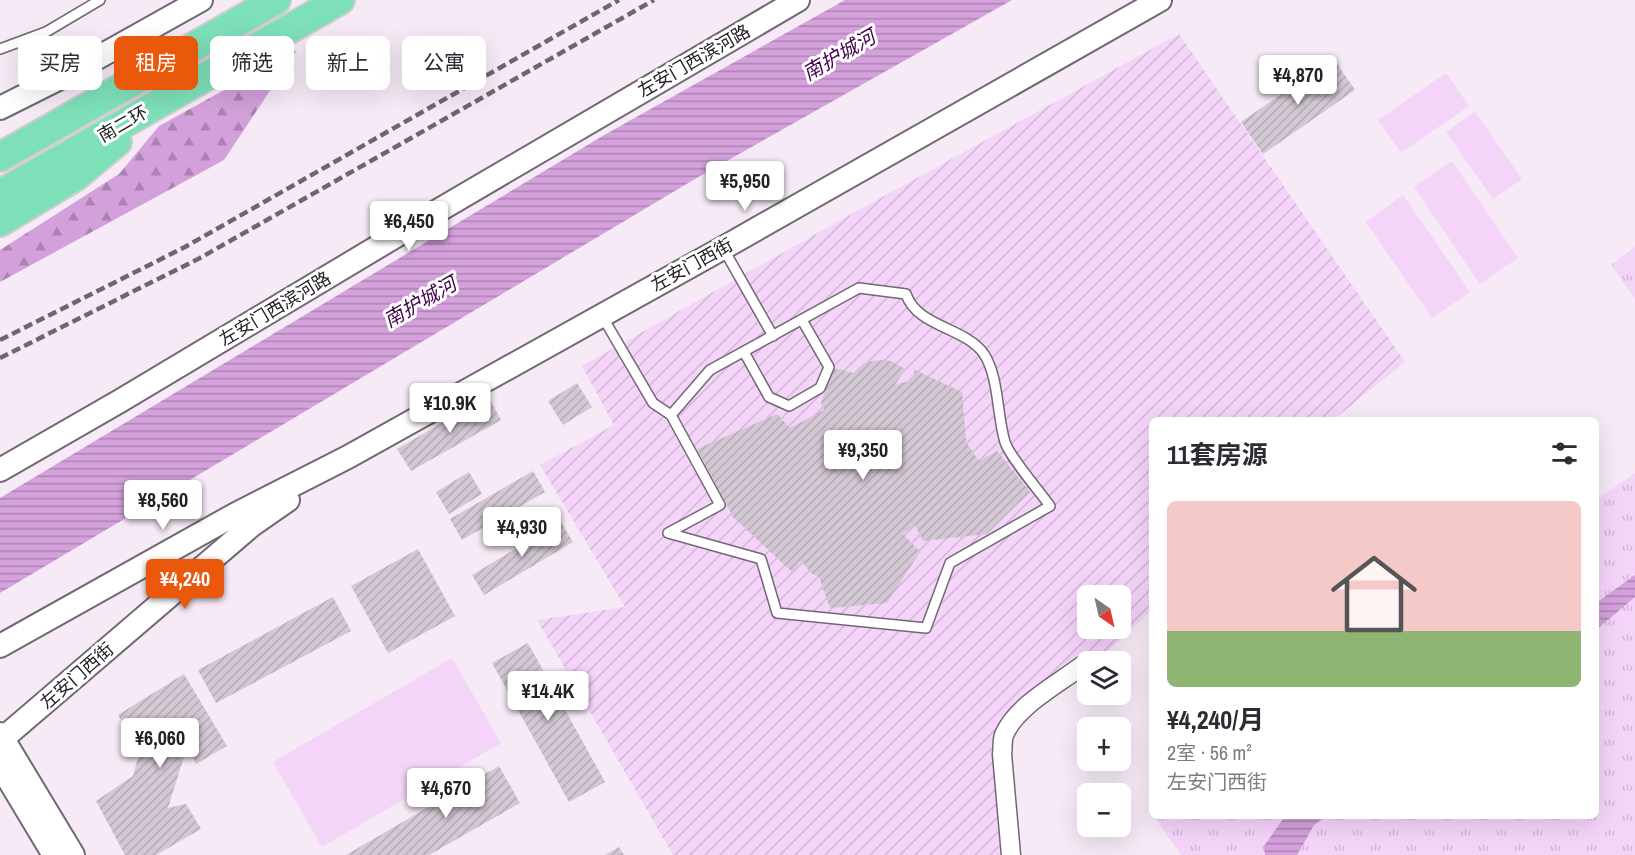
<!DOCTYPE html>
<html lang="zh">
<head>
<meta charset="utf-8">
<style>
	:root { --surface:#fff; --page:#f7f7f7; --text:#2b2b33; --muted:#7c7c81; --line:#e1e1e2; --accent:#ea580c }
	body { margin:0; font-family:"Archivo Narrow","Noto Sans SC",sans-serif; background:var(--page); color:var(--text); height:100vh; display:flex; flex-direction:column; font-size:22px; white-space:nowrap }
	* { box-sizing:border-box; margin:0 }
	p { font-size:20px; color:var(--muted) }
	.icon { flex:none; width:33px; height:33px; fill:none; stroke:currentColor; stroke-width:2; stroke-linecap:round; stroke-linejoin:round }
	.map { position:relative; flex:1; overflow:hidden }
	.drawer { position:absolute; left:1149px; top:417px; width:450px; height:402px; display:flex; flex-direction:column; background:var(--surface); border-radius:9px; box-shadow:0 6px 24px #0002 }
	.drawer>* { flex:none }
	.hud { position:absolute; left:18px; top:36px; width:570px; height:54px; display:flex; gap:12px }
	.needle { width:39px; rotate:146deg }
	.tools { position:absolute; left:1077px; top:585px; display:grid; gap:12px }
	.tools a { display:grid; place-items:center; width:54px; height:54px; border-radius:9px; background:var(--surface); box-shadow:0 6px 24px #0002; font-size:30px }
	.price { position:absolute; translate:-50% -51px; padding:0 14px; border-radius:6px; background:#fff; color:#222; font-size:20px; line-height:39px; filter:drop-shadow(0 2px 3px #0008) }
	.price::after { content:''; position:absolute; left:50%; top:36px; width:18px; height:14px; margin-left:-9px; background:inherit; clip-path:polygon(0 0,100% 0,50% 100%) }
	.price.current { background:var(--accent); color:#fff }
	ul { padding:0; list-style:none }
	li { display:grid; align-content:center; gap:12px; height:318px; padding:0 18px }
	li+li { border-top:2px solid var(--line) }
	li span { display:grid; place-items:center; height:186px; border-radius:9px; color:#555 }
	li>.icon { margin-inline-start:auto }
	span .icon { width:108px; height:108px; fill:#fffc; stroke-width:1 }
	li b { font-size:26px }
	h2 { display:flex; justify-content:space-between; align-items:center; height:72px; padding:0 18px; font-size:26px }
	.pill { padding:0 21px; border-radius:9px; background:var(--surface); box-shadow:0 6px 24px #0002; font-size:21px; line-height:54px }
	.pill.current { background:var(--accent); color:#fff }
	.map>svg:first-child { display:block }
</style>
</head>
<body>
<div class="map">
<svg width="1635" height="855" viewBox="0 0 1635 855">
	<defs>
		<pattern id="forest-firs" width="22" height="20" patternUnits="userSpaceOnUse" patternTransform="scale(1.5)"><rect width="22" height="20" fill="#d3a0db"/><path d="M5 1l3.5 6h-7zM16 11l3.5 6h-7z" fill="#ab82b1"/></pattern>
		<pattern id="park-tufts" width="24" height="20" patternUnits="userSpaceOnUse" patternTransform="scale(1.5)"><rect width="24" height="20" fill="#f5d4fa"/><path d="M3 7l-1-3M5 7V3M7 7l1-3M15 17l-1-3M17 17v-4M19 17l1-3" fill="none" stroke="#d2b6d6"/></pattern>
		<pattern id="garden-furrows" width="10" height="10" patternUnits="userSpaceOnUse" patternTransform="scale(1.5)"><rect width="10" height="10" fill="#f5d4fa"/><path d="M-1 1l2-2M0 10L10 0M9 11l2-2" fill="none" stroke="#d2b6d6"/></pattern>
		<pattern id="water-rules" width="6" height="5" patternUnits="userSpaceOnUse" patternTransform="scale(1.5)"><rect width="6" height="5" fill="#d4a1dc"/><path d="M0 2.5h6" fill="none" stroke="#ac83b2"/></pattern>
		<pattern id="building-hatch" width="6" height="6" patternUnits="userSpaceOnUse" patternTransform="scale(1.5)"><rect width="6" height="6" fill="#d2c7d3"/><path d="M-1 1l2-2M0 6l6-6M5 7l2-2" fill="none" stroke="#b4abb5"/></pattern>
	</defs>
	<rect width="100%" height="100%" fill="#f5eaf6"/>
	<!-- grass -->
	<g fill="#f5d4fa">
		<polygon points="1446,73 1469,106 1401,153 1378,120"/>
		<polygon points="1475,112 1522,179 1493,199 1446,132"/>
		<polygon points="1452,161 1518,258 1480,284 1414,187"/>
		<polygon points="1403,195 1470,292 1432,318 1366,222"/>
		<polygon points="452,658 501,743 322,847 273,762"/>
	</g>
	<!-- forest -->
	<polygon fill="url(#forest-firs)" points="297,50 224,160 0,282 0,250 119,174 159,126"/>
	<!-- park -->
	<g fill="url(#park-tufts)">
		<polygon points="1635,247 1635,299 1611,265"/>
		<polygon points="1635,473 1635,855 1181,855 1154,816 1596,816 1596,500"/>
	</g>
	<!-- garden -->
	<path fill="url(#garden-furrows)" fill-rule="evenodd" d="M1179,34l226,328 -72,58h-181v190l-55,51 -9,1 -86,64 2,129h-331l-136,-235 88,-13 -85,-142 74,-40 -32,-59 273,-154zM1088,596h32v32h-32z"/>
	<!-- water -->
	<g fill="url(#water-rules)">
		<polygon points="845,0 1012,0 700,176 0,593 0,498 606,134"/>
		<polygon points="1635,575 1635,597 1596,630 1596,603"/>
		<polygon points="1285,816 1327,816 1314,825 1297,855 1265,855 1264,846"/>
	</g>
	<!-- building -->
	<g fill="url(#building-hatch)">
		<polygon points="1333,58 1355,90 1263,154 1241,122"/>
		<polygon points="885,360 891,361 905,369 895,385 912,380 915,370 962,392 966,442 979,461 997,451 1030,492 987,534 923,541 915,525 903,534 920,552 887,603 830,608 819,577 811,573 801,561 792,572 733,517 697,449 777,414 790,428 824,410 821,403 833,368 853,373 863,364 872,361"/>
		<polygon points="577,383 592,407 563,425 548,401"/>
		<polygon points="488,396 501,420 411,471 397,449"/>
		<polygon points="533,471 545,492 462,540 450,519"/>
		<polygon points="469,472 482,494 449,514 436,492"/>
		<polygon points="561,522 573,542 484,595 472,575"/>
		<polygon points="418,549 455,616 388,653 351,586"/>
		<polygon points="333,597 351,631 216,703 198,670"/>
		<polygon points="528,643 605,782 569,802 492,663"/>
		<polygon points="184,674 227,746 196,764 187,747 168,808 186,804 201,829 156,855 125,855 96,801 133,776 140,750 118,715"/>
		<polygon points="499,766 520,803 429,855 346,855"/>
		<polygon points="619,847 624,855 605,855"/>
	</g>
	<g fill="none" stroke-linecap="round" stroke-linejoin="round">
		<defs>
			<g id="service">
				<polyline points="0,49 46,32 100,0"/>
				<polyline points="723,248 773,336"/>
				<path d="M859,288l47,6c11,33 59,33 78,60 15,23 13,62 21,88 4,14 35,50 45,64l-100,57 -24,65 -149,-15 -16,-54 -93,-26 52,-28 -49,-90 39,-45z"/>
				<polyline points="602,316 653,403 671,415"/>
				<polyline points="744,352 769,397 789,406 820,388 829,367 802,320"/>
			</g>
			<path id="minor" d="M1011,855l-9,-101c1,-6 0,-13 2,-19 12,-29 54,-51 79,-70"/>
			<g id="tertiary">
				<polyline points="0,108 74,71 201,0"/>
				<polyline points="0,470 120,401 441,209 798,0"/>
				<polyline points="0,646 236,514 348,457 723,248 1160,0"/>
				<polyline points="0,734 73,855"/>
				<polyline points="0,741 252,525 288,500"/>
				<polyline points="0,765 54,855"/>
			</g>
			<g id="trunk">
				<polyline points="0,157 276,0"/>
				<polyline points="0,194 340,0"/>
				<polyline points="0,222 76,176 117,142"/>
			</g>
		</defs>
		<!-- service casing -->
		<use href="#service" stroke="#716873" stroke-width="12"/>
		<!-- minor casing -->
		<use href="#minor" stroke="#716873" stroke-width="21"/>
		<!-- tertiary casing -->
		<use href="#tertiary" stroke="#716873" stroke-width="26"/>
		<!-- trunk casing -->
		<use href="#trunk" stroke="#cfcecf" stroke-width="32"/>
		<!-- service -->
		<use href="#service" stroke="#fff" stroke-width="9"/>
		<!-- minor -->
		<use href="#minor" stroke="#fff" stroke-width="18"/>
		<!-- tertiary -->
		<use href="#tertiary" stroke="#fff" stroke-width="22"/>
		<!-- trunk -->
		<use href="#trunk" stroke="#7ee0b8" stroke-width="28"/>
		<!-- rail -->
		<g stroke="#6d666e" stroke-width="4.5" stroke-dasharray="9 4.5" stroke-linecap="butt">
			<polyline points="0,340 185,247 619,0"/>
			<polyline points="0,358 200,258 654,0"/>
		</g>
	</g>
	<g text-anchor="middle" stroke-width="6" stroke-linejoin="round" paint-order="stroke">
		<!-- street labels -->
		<g font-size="18" fill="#242025" stroke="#fff">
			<text transform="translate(694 61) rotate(-30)" y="6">左安门西滨河路</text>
			<text transform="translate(123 124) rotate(-30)" y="6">南二环</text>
			<text transform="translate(692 265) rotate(-29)" y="6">左安门西街</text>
			<text transform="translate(275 309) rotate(-31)" y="6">左安门西滨河路</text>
			<text transform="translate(77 676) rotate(-41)" y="6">左安门西街</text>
		</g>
		<!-- water labels -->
		<g font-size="20" font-style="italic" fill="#44034e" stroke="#fff">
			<text transform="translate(839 55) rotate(-30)" y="7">南护城河</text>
			<text transform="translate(420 302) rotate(-30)" y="7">南护城河</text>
		</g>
	</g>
</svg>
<div class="tools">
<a><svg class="needle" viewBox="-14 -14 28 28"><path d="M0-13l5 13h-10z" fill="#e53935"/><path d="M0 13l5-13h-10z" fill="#7c7c81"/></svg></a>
<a><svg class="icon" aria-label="layers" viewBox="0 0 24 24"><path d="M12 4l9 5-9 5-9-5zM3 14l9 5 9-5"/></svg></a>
<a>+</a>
<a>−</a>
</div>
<b class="price" style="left:1298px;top:106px">¥4,870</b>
<b class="price" style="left:745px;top:212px">¥5,950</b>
<b class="price" style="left:409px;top:252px">¥6,450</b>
<b class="price" style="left:450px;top:434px">¥10.9K</b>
<b class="price" style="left:863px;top:481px">¥9,350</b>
<b class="price" style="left:163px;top:531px">¥8,560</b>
<b class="price" style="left:522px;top:558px">¥4,930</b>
<b class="price current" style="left:185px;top:610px">¥4,240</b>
<b class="price" style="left:548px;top:722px">¥14.4K</b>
<b class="price" style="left:160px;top:769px">¥6,060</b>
<b class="price" style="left:446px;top:819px">¥4,670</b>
<div class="hud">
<a class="pill">买房</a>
<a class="pill current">租房</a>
<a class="pill">筛选</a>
<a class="pill">新上</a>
<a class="pill">公寓</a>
</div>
<section class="drawer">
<h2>11套房源<svg class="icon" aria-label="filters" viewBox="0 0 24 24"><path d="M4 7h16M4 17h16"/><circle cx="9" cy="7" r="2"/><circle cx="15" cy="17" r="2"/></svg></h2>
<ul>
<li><span style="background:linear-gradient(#f6c9c9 70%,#8fb573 0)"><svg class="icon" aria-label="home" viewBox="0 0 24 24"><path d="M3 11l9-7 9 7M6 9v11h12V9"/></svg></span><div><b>¥4,240/月</b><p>2室 · 56 m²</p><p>左安门西街</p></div></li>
</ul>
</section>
</div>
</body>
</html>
